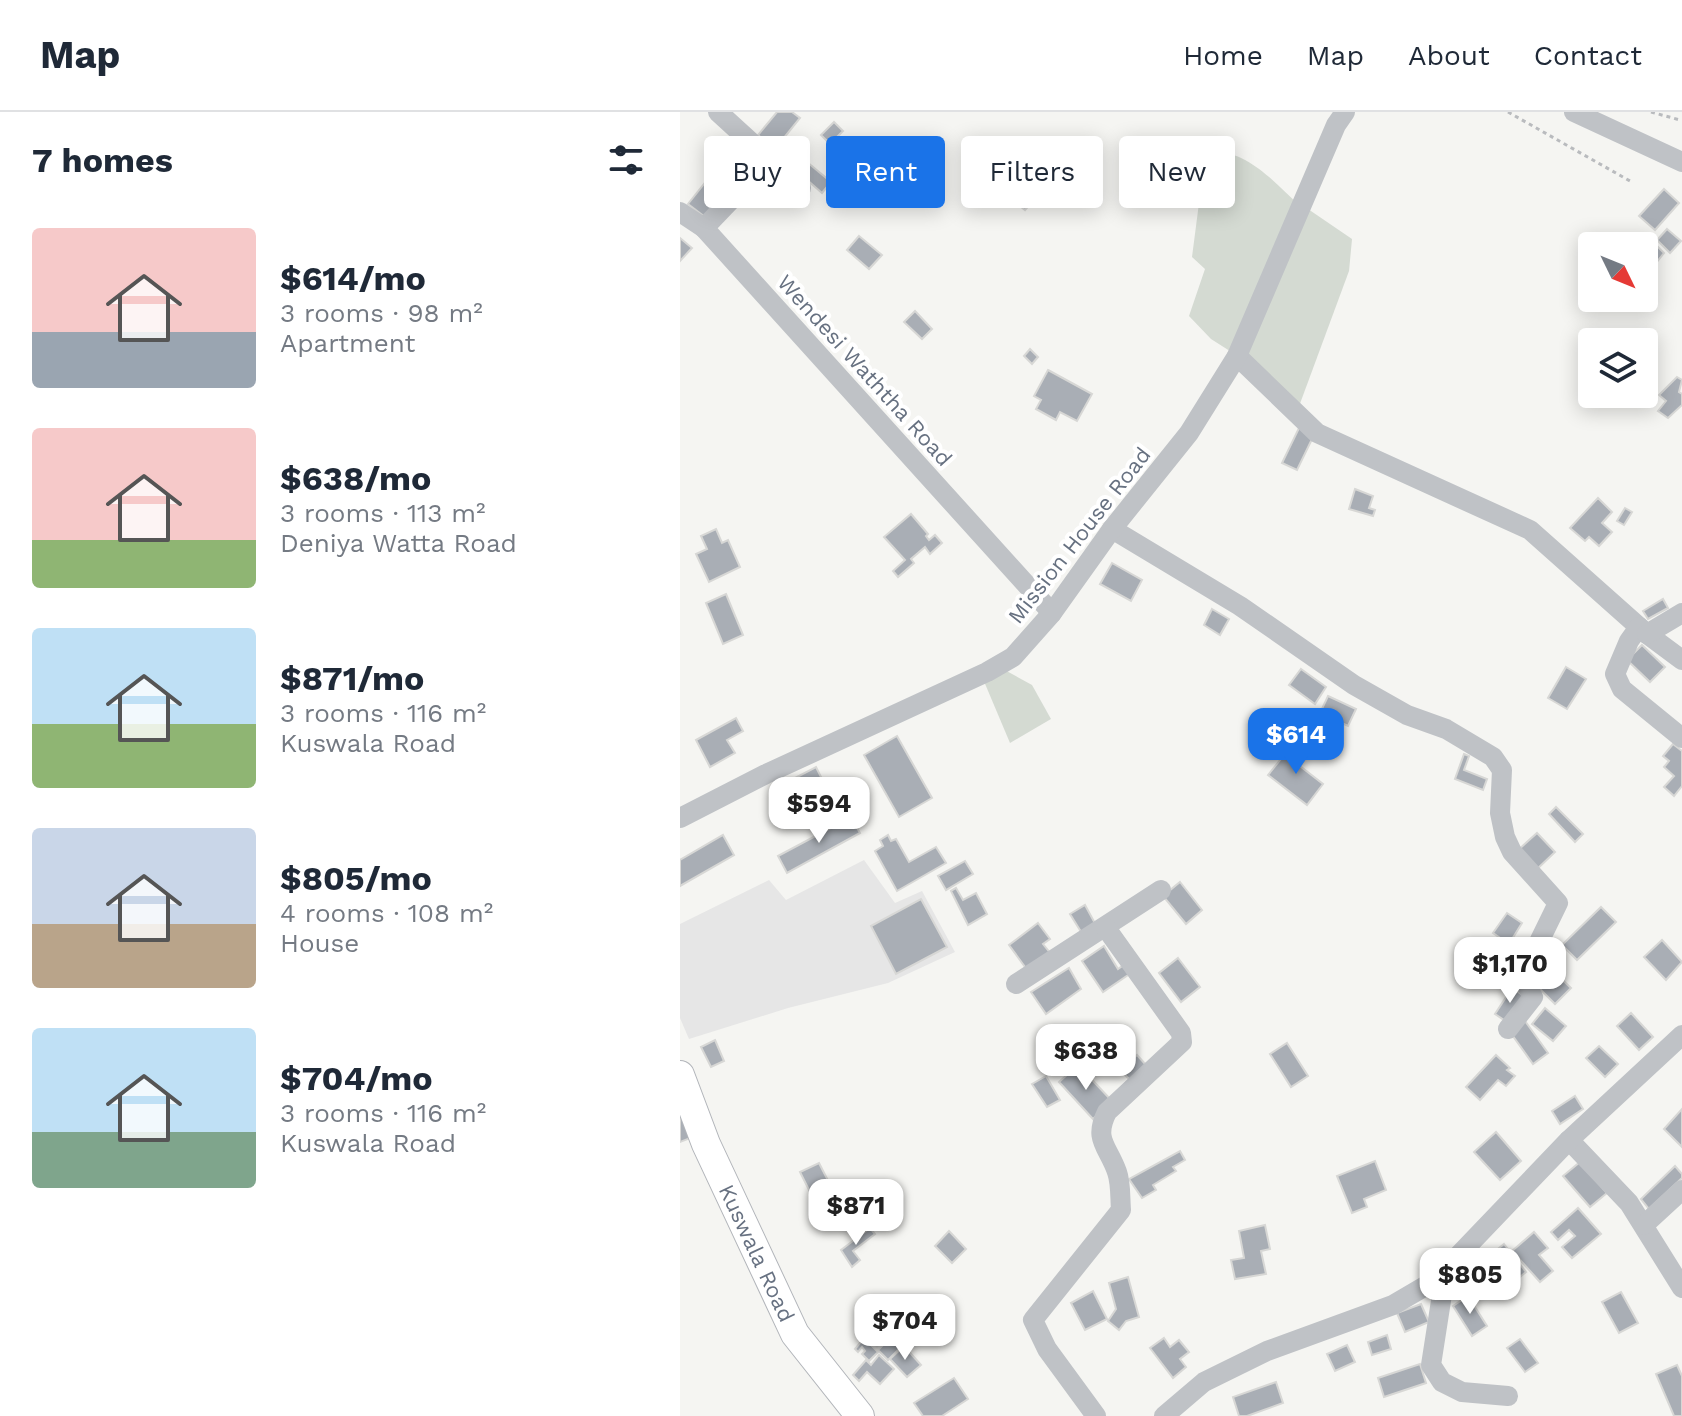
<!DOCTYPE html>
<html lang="en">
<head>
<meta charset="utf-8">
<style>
	:root { --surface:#fff; --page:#f2f2f3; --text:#1f2937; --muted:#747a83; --line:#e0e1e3; --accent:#1a73e8 }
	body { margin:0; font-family:"Work Sans",sans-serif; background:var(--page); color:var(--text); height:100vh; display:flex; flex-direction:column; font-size:30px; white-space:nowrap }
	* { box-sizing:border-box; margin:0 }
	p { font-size:26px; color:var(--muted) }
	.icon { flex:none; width:44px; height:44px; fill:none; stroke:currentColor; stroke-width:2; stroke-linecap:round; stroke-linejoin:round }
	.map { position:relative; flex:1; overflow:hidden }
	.side { display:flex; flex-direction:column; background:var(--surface); width:680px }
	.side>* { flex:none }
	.top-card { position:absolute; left:24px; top:24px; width:760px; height:72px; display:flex; gap:16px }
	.needle { width:52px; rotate:133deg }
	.controls { position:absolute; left:898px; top:120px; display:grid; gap:16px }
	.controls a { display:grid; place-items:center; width:80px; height:80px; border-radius:8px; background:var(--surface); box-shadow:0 4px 20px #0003; font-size:40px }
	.price { position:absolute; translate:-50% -68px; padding:0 18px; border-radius:16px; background:#fff; color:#222; font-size:26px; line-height:52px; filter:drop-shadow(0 2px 4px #0008) }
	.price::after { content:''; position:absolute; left:50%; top:48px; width:24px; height:18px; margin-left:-12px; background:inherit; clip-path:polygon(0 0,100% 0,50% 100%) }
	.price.on { background:var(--accent); color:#fff }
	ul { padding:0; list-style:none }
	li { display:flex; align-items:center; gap:24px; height:200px; padding:0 32px }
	li span { display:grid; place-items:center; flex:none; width:224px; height:160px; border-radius:8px; color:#555 }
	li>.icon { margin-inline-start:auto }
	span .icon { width:96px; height:96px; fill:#fffc; stroke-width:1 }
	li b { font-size:34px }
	h2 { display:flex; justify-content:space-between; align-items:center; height:96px; padding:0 32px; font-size:34px }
	.chip { padding:0 28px; border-radius:8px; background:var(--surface); box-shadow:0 4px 20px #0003; font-size:28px; line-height:72px }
	.chip.on { background:var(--accent); color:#fff }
	header { display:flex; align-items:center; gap:48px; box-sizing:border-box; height:112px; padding:0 40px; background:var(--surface); border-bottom:2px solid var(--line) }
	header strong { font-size:38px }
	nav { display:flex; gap:44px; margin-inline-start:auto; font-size:28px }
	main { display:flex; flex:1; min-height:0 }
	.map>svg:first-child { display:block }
</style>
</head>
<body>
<header>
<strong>Map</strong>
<nav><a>Home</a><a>Map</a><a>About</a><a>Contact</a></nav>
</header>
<main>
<section class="side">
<h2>7 homes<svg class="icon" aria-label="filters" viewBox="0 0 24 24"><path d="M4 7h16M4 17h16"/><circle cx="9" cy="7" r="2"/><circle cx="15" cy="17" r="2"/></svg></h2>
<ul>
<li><span style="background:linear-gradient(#f6c9c9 65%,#9aa5b1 0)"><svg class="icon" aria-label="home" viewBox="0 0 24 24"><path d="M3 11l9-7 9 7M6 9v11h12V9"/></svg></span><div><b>$614/mo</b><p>3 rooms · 98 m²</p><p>Apartment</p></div></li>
<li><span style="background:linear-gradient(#f6c9c9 70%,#8fb573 0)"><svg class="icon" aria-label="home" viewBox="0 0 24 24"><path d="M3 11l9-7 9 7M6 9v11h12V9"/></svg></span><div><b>$638/mo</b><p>3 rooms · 113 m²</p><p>Deniya Watta Road</p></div></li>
<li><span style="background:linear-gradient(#bfe0f5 60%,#8fb573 0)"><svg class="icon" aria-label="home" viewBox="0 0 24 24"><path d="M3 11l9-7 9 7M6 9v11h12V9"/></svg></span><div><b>$871/mo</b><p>3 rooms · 116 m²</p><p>Kuswala Road</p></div></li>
<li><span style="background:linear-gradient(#c9d6e8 60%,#b9a48a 0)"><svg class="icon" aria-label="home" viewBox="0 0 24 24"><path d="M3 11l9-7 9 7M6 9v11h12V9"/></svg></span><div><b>$805/mo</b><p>4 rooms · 108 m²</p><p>House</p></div></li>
<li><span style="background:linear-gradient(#bfe0f5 65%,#7fa58c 0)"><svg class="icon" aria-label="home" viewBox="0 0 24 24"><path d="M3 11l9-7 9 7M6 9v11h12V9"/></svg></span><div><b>$704/mo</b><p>3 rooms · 116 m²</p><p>Kuswala Road</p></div></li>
</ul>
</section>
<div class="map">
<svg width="1002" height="1304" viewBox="0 0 1002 1304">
	<rect width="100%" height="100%" fill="#f5f5f2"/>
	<!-- built -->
	<polygon fill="#e6e6e6" points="184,748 215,791 242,779 275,840 208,871 108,896 9,927 0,906 0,812 89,768 106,788"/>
	<!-- green -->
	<g fill="#d4dad2">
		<path d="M536,40c33,0 60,32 83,53l-66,148 -22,-14 -22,-23 16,-47 -13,-12 7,-54z"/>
		<polygon points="628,97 672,127 669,159 618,297 566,244"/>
		<polygon points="323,557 352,573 371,607 330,631 303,567"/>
	</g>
	<!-- building -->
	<g fill="#a9aeb5" stroke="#d7d7d5" stroke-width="2">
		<polygon points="97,0 112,0 120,6 95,37 78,23"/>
		<polygon points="154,10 163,19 150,32 141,23"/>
		<polygon points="38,26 70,49 58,66 26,43"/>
		<polygon points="127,50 151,70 142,81 118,60"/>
		<polygon points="342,67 359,82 345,98 328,84"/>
		<polygon points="24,72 41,86 25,105 8,92"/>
		<polygon points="984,77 999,91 975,118 959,104"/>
		<polygon points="987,117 1001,129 990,141 977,128"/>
		<polygon points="179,124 202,143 189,157 167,138"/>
		<polygon points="0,126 12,136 0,149"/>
		<polygon points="976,133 984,141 976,151 967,142"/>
		<polygon points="235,199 252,217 242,227 224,210"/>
		<polygon points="350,237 358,245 352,252 344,244"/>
		<polygon points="368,258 412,282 397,309 380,300 376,308 356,297 361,288 354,284"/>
		<polygon points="997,265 1002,268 999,280 1002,282 1002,293 988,306 978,299 986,289 979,283"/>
		<polygon points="619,316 634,323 617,358 602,351"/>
		<polygon points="675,377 693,384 689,396 695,398 693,404 669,397"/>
		<polygon points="918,386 932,400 922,411 932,420 919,434 909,425 905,429 890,416"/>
		<polygon points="945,396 952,400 944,413 937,409"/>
		<polygon points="231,402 248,422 246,424 249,428 255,423 262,431 250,442 245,435 231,447 234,451 218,465 213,459 225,448 204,425"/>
		<polygon points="36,417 42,431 48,428 60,455 29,470 16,442 27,437 21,424"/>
		<polygon points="432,451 462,468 451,489 420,472"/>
		<polygon points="46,482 63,523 43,532 26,491"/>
		<polygon points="983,487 988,496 968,507 963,499"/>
		<polygon points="532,497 549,507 540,523 524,513"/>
		<polygon points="962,533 985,555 970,570 947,548"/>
		<polygon points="886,555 906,567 887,597 868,586"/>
		<polygon points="621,557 646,575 635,592 609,573"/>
		<polygon points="648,584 676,597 668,614 640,601"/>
		<polygon points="56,606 63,619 47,628 55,641 30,655 16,628"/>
		<polygon points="217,624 252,686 219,705 184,643"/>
		<polygon points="613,632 628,643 620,654 643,672 627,693 588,663"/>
		<polygon points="993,632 1002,639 1002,674 994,684 984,675 994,664 984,655 989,649 983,644"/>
		<polygon points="784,642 789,644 784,658 807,667 803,678 775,667"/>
		<polygon points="136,655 149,681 128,691 115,666"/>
		<polygon points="876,695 903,722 895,730 869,702"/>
		<polygon points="171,705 180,721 107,761 98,744"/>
		<polygon points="857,721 875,740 855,759 837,739"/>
		<polygon points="43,723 54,743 0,774 0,748"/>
		<polygon points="208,723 211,729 216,727 229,750 256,735 266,751 217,779 195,739 203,734 200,728"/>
		<polygon points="285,749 293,762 266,778 258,764"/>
		<polygon points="500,770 522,798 506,812 483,784"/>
		<polygon points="276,776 283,788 296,781 307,802 288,813 271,779"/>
		<polygon points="241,787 267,835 216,862 191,814"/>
		<polygon points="405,793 417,815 403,823 390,802"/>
		<polygon points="921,795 936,810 897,848 882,833"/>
		<polygon points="827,801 842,811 829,832 813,821"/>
		<polygon points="358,811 370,827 363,832 371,842 348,859 329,833"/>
		<polygon points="982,828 1002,850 986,868 964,845"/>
		<polygon points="424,834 438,857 445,852 451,861 423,880 402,849"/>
		<polygon points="498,846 520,875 501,890 479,861"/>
		<polygon points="389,856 401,877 366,902 351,880"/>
		<polygon points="870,856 891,876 875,892 854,871"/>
		<polygon points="832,876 844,884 827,910 815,902"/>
		<polygon points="865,896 886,914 873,929 852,912"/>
		<polygon points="951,901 973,925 959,938 937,914"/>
		<polygon points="845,909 868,941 853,952 830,920"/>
		<polygon points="416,913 425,926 432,922 441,937 413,955 404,941 409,938 400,923"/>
		<polygon points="35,928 44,949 31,955 21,935"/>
		<polygon points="607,931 628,964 611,975 590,942"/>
		<polygon points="919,934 938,952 925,965 906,946"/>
		<polygon points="457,943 467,954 451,969 440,958"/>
		<polygon points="816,943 830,956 827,958 835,964 826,974 818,968 800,988 786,975"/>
		<polygon points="398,953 432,989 413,1007 379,970"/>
		<polygon points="366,964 380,988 367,995 352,972"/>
		<polygon points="895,984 903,997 880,1012 872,999"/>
		<polygon points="0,989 13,1025 0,1030"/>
		<polygon points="1002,997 1002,1035 984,1017"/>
		<polygon points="816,1020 841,1049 820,1068 794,1040"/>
		<polygon points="500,1039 505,1048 493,1055 496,1059 473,1073 476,1078 462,1086 449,1067"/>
		<polygon points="695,1049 706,1078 684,1087 687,1095 672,1101 657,1064"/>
		<polygon points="900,1050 927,1081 910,1095 883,1064"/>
		<polygon points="139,1051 159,1090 140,1100 120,1060"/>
		<polygon points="995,1054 1002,1062 1002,1066 969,1097 961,1087"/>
		<polygon points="898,1096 921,1122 892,1146 882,1135 895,1124 889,1118 878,1128 871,1120"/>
		<polygon points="585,1113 590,1137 581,1139 586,1162 555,1167 551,1148 564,1146 559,1119"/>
		<polygon points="190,1116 195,1122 173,1139 180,1148 172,1155 161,1138"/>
		<polygon points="269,1119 286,1137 272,1151 255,1134"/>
		<polygon points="854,1120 868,1136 859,1143 873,1159 860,1170 832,1139"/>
		<polygon points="824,1132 846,1160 829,1174 807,1146"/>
		<polygon points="448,1165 459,1205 446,1209 439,1218 428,1209 436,1197 429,1171"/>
		<polygon points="413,1179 427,1207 405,1218 391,1191"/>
		<polygon points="941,1180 958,1211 939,1221 922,1190"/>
		<polygon points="788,1184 807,1214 792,1224 773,1194"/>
		<polygon points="741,1192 749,1210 725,1220 717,1201"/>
		<polygon points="208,1205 218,1215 197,1236 187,1226"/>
		<polygon points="214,1222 224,1232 208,1248 198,1238"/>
		<polygon points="707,1223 711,1237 692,1243 688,1230"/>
		<polygon points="184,1226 198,1240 189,1249 182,1242 185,1239 182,1235 178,1240 175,1237"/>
		<polygon points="484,1226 490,1235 499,1228 509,1240 500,1247 506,1255 493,1266 470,1236"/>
		<polygon points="840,1227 858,1251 845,1260 827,1236"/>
		<polygon points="667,1233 675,1250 655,1259 647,1242"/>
		<polygon points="224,1234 241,1253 227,1265 210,1247"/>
		<polygon points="199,1243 214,1257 200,1272 187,1260 179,1269 173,1263 186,1248 191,1253"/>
		<polygon points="740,1252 746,1271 704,1285 698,1266"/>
		<polygon points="997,1253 1002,1264 1002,1304 994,1304 976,1262"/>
		<polygon points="274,1266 288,1287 262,1304 243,1304 234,1291"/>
		<polygon points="596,1270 603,1291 567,1304 559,1304 553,1285"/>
	</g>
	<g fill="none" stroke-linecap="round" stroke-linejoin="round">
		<defs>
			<polyline id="secondary" points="0,963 26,1032 115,1222 180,1304"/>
		</defs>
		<!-- secondary casing -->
		<use href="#secondary" stroke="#b2b5ba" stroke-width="30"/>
		<!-- path -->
		<g stroke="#b9bbbe" stroke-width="3" stroke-dasharray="4 4" stroke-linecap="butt">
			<polyline points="828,0 950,69"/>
			<polyline points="971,0 1000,8"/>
		</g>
		<!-- street -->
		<g stroke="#bfc2c6" stroke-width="20">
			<polyline points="38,0 121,76"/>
			<polyline points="894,0 1002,50"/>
			<polyline points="88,49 24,116 372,501"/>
			<polyline points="0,100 24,116"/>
			<polyline points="557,244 637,321 850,418 967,522 1002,548"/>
			<polyline points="432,417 560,494 674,573 727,603 766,617 813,645 822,658 820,701 825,725 832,740 878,791 842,865 853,885 828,917"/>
			<polyline points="959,515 949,529 935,562 942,577 1002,626"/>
			<polyline points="967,522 1002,501"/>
			<polyline points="0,706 86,662 307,560 333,545 372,501 432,417 509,321 557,244 656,13 665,0"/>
			<polyline points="336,872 481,778"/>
			<polyline points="889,1028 949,1091 1002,1176"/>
			<polyline points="964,1113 1002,1078"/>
			<polyline points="754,1169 763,1176 751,1253 762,1270 782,1280 828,1284"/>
			<path d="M416,1304l-49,-67 -14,-29 88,-110c-1,-12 0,-27 -4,-38 -9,-26 -24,-32 -10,-60l75,-70 -1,-9 -75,-105"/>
			<polyline points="484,1304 524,1270 587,1239 713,1193 754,1169 889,1028 1002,923"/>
		</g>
		<!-- secondary -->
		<use href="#secondary" stroke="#fff" stroke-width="28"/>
	</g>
	<g text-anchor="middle" stroke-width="8" stroke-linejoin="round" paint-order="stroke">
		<!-- street labels -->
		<g font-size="22" fill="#677181" stroke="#fff">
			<text transform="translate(185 258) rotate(48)" y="8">Wendesi Waththa Road</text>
			<text transform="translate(399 423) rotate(-52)" y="8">Mission House Road</text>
			<text transform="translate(77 1141) rotate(65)" y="8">Kuswala Road</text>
		</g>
	</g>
</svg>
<div class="controls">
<a><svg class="needle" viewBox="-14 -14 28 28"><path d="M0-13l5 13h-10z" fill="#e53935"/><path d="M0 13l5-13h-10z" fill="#747a83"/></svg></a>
<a><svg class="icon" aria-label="layers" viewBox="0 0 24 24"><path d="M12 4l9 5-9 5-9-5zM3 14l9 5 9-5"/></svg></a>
</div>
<b class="price on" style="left:616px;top:664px">$614</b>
<b class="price" style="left:139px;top:733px">$594</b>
<b class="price" style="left:830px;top:893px">$1,170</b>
<b class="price" style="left:406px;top:980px">$638</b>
<b class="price" style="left:176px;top:1135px">$871</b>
<b class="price" style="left:790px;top:1204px">$805</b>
<b class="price" style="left:225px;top:1250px">$704</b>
<div class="top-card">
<a class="chip">Buy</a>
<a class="chip on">Rent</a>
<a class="chip">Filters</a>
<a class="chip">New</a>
</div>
</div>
</main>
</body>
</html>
